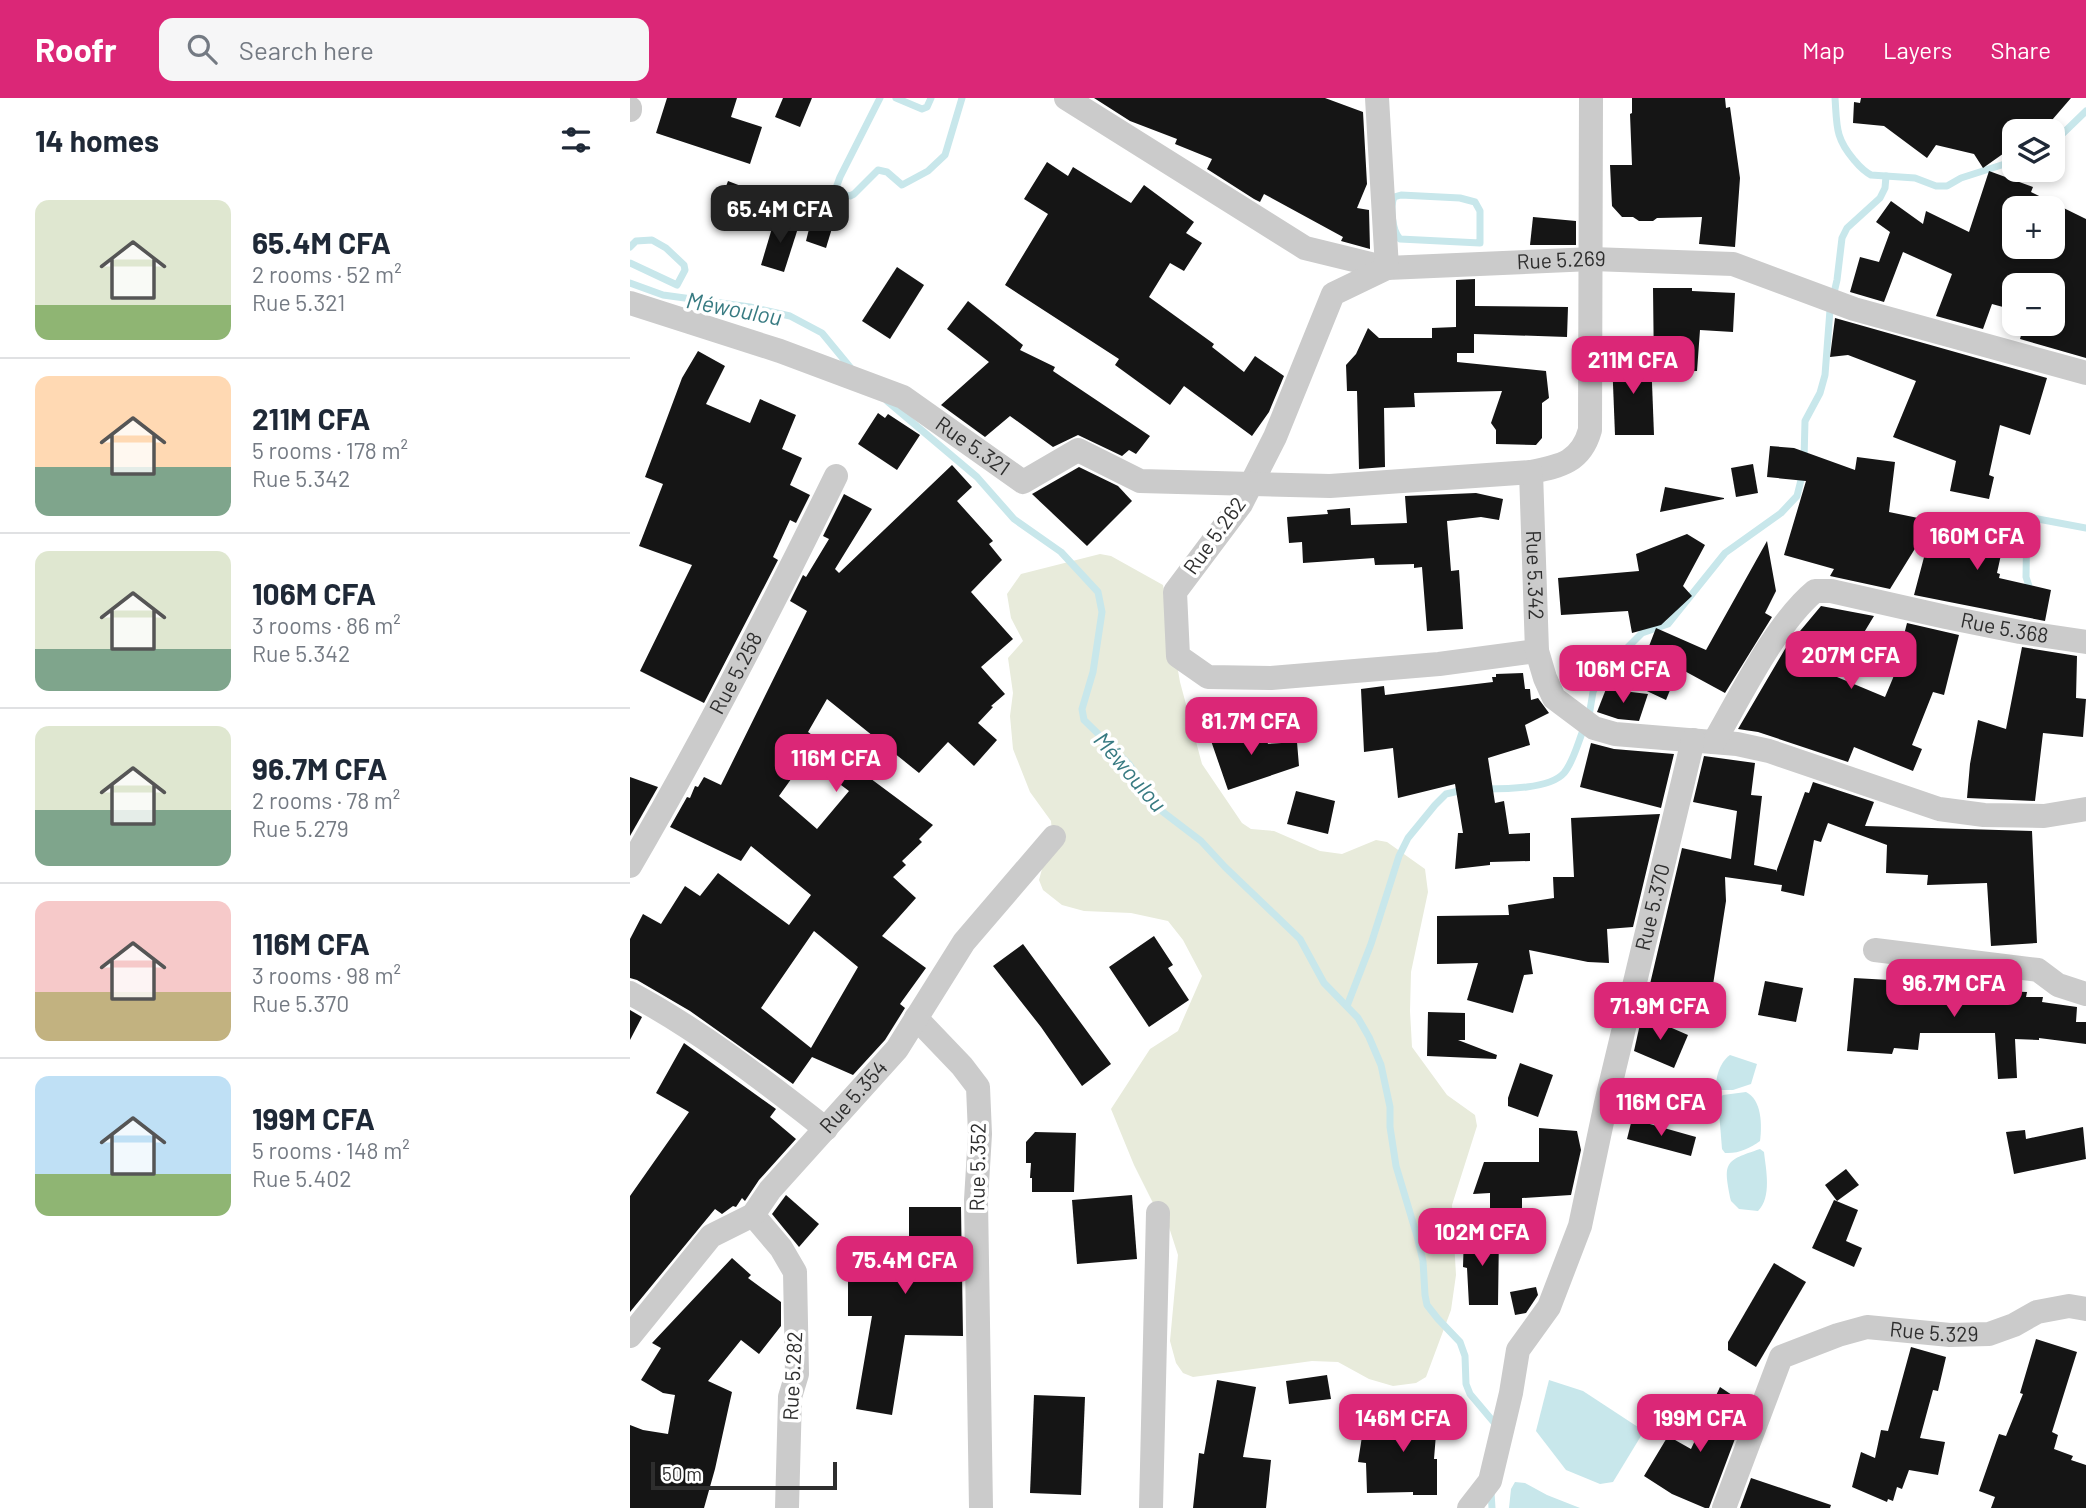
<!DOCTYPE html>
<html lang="en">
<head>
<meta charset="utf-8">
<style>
	:root { --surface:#fff; --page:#f6f6f7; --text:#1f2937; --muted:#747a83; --line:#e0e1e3; --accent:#db2777 }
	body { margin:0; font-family:Barlow,sans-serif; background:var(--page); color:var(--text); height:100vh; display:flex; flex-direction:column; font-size:26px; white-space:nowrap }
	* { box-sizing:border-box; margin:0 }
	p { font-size:23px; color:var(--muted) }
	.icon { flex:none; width:38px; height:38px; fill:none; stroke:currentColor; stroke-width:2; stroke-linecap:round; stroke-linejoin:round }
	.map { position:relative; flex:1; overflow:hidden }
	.details { display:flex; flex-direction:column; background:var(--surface); width:630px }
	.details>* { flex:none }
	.buttons { position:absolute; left:1372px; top:21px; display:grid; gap:14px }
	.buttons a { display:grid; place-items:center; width:63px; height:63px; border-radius:14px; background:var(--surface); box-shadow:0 4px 10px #0003; font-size:35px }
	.scale { position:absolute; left:21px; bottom:18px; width:186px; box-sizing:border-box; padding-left:7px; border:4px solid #2e2e2e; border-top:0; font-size:19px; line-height:24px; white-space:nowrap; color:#2e2e2e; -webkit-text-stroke:5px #fff; paint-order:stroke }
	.price { position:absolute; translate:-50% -60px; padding:0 16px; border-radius:14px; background:var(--accent); color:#fff; font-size:23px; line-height:46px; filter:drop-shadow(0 2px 4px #0008) }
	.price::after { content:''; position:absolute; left:50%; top:42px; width:21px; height:16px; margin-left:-10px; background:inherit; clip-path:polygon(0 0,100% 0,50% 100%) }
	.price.active { background:#222; color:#fff }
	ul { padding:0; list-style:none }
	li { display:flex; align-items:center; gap:21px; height:175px; padding:0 35px }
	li+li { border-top:2px solid var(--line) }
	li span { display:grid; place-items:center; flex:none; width:196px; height:140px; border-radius:14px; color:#555 }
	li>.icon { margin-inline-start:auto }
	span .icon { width:84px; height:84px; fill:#fffc; stroke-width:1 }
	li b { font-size:30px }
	h2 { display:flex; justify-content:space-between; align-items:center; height:84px; padding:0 35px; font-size:30px }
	header { display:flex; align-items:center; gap:42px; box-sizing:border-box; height:98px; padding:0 35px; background:var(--accent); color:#fff }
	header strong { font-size:33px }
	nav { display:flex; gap:38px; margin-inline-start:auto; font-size:24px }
	.search { width:490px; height:63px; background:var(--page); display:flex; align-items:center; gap:18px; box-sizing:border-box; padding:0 24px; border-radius:14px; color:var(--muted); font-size:26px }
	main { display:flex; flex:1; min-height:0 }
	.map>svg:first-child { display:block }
</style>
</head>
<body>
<header>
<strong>Roofr</strong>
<div class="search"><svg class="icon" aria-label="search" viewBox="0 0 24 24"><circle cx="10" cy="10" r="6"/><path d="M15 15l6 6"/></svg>Search here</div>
<nav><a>Map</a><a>Layers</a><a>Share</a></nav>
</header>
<main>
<section class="details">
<h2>14 homes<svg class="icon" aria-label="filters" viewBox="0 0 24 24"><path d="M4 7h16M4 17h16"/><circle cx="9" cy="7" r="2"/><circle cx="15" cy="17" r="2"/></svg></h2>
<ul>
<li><span style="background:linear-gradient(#dfe7d0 75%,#8fb573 0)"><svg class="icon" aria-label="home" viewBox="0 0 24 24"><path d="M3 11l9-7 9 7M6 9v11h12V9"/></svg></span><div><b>65.4M CFA</b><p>2 rooms · 52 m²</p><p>Rue 5.321</p></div></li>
<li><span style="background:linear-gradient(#ffd9b3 65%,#7fa58c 0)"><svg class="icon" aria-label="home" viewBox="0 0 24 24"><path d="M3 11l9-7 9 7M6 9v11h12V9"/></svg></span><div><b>211M CFA</b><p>5 rooms · 178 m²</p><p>Rue 5.342</p></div></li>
<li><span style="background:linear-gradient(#dfe7d0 70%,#7fa58c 0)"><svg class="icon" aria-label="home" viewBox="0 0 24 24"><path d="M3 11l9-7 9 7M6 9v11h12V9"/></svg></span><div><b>106M CFA</b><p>3 rooms · 86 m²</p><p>Rue 5.342</p></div></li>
<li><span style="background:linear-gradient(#dfe7d0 60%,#7fa58c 0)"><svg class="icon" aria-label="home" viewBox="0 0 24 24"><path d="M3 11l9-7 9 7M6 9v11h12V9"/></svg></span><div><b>96.7M CFA</b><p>2 rooms · 78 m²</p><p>Rue 5.279</p></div></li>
<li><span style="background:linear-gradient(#f6c9c9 65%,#c2b280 0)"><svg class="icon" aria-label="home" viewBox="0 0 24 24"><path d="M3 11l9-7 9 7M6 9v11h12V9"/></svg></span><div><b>116M CFA</b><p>3 rooms · 98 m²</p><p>Rue 5.370</p></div></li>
<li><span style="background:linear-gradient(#bfe0f5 70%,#8fb573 0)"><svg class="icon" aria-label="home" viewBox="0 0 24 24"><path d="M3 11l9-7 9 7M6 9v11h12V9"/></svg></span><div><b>199M CFA</b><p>5 rooms · 148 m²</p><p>Rue 5.402</p></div></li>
</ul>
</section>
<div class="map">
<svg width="1456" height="1410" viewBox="0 0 1456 1410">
	<rect width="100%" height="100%" fill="#fff"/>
	<!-- green -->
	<polygon fill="#e8ebdb" points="470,456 481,458 533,487 550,584 572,666 612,725 621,731 644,733 690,753 712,756 746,742 757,744 795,771 798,794 781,874 780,913 782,949 817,997 845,1017 847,1028 822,1107 826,1177 821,1212 796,1279 786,1285 763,1288 739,1281 708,1264 682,1263 563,1279 553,1275 546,1265 540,1243 548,1157 537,1123 528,1115 504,1067 481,1011 520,951 548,933 572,878 553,842 538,823 501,815 454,813 432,807 413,792 409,782 422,734 421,723 400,694 383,651 380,618 383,595 378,560 393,543 381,520 377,496 391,476"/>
	<!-- water -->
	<g fill="#c8e7eb">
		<path d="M1100,957l27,9 -6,20 -18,6h-16c-3,-12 4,-29 13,-35z"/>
		<path d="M1116,994c16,8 16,33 14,49 -10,7 -22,13 -35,12l-3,-4 -4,-50 5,-4z"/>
		<path d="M1130,1051l4,3c2,18 8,45 -6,59l-19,-2 -8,-8c-8,-39 -7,-40 29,-52z"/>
		<polygon points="919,1282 953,1293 1014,1333 983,1384 970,1386 936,1372 906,1333"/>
		<polygon points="885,1384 895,1385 917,1397 950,1410 879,1410 881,1391"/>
	</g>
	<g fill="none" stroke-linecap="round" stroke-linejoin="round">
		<!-- stream -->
		<g stroke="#c8e7eb" stroke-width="7">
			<polyline points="250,0 210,79 206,90 210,95 220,98 224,96 248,72 257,74 272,87 298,73 315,57 332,0"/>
			<polyline points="266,0 292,11 297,9 301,0"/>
			<path d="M1205,0c2,28 0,40 19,62 5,6 9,11 17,15l44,3 21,8h11l14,-8 53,-17"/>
			<polyline points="1423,45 1456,13"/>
			<path d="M771,97l59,3 15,4 5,9v32l-80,-4c-8,-8 -10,-32 -6,-42z"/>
			<polyline points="0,149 6,143 22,142 36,150 54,167 55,172 47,187 0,165"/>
			<polyline points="0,185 33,197 120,209 160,218 192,235 220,269"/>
			<polyline points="257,303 347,379 384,421 431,454 468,494 472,514 463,574 452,611 454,622 499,666 533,714 571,743 595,769 670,841 694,885 728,920 739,939 751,967 760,1009 760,1029 766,1068 787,1138 793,1163 795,1197 797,1207 808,1221 830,1244 835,1258 836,1286 840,1296 867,1328"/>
			<polyline points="1174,362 1175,323 1190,295 1195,277 1200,212 1207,182 1212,140 1217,130 1250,100 1255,90 1256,78"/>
			<polyline points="1401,494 1396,479 1397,419 1456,430"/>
			<polyline points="959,618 963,594 974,573 1012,535 1038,526 1095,455 1151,415 1167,398 1173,374"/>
			<path d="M855,691c20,0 65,0 79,-16 10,-12 14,-31 20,-45"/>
			<polyline points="717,908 741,846 769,758 778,740 805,707 816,696 833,692"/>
			<polyline points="861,1394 862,1410"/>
		</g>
	</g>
	<!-- building -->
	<g fill="#151515" fill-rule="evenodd">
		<polygon points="37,0 107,0 101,19 132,29 120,66 26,35"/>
		<polygon points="153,0 182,0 170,29 145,19"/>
		<polygon points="464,0 695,0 733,14 737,86 727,110 739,112 740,151 711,143 713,139 634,96 630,104 624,101 577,71 582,61 545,46 547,41 500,23"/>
		<polygon points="1002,0 1095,0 1096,10 1100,9 1110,80 1105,149 1069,146 1072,119 1027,120 1023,123 1009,123 1003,119 992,119 982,108 980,67 1002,67 1000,16 1002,15"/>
		<polygon points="1231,0 1441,0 1416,29 1414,27 1406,33 1384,33 1384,48 1353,70 1344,56 1306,47 1297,60 1254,28 1223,25 1224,4 1230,5"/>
		<polygon points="417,64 438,78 443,69 501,105 514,87 564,124 556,135 572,145 554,173 540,165 519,199 584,246 582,249 614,274 625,258 654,278 639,314 622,338 554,288 540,307 485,267 489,261 375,187 418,116 394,101"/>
		<path d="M1359,73l44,16 -2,5 55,27v139l-66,-19 4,-15h29v-39h-39v25l-22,-6 -9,25 -47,-13 16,-42 -49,-22 -19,50 -34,-10 10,-35 19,5 11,-30 -14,-10 15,-21 32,23 3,-13 43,21zM1384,110h39v39h-39z"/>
		<polygon points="98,83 129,95 120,119 89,107"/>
		<polygon points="184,111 206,117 196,150 176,143"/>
		<polygon points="903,119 946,123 946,147 900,147"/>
		<polygon points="145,120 169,127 154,174 131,167"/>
		<polygon points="267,169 294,187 260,241 232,223"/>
		<polygon points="845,181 845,208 938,209 937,239 844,236 844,255 827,255 827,264 916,273 919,300 912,305 912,340 906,347 866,346 866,332 861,325 872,293 784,295 785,309 754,310 755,369 729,371 727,293 717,293 716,267 726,256 738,230 749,240 802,240 802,230 826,229 826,182"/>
		<polygon points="1023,190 1062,190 1062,193 1105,195 1103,234 1070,232 1067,273 1024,274"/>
		<polygon points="338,203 393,247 390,252 425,269 423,273 520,338 506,356 499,352 492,358 448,337 423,349 380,318 355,339 311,307 359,264 317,231"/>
		<polygon points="1205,220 1417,280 1400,337 1370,327 1359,377 1364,379 1359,401 1320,393 1326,363 1263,339 1286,283 1218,257 1200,259"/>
		<polygon points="68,253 95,268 76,306 120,325 130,301 166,317 152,351 172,360 160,387 180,397 166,425 160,422 143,459 148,462 74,605 10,573 62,467 9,448 33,386 15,379 52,280"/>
		<polygon points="1021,259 1024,337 985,337 982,261"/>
		<polygon points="248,315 255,320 258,316 290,337 267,372 228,346"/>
		<polygon points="1140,348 1164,350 1225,372 1227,359 1265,364 1259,414 1293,421 1292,427 1299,428 1260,491 1200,478 1204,471 1154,457 1176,383 1137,379"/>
		<polygon points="1123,366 1128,395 1106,399 1101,370"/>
		<path d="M322,367l20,22 -15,14 36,40 -4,3 13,16 -31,32 42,47 -32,28 24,27 -14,12 2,1 -15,16 19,17 -23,26 -26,-24 -29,31 -92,-74 -19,33 11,8 -40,56 38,33 32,-38 -12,-9 14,-18 82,61 -14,14 3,3 -20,19 4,4 -13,12 23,21 -34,38 44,32 -26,36 5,4 -20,32 -32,35 -41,-18 -19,27 -103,-73 -53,-31 -7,-2v-39l13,-25 18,10 24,-38 15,10 18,-23 71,52 22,-30 -60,-49 -10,15 -71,-34 17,-30 3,1 5,-12 3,1 6,-10 17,8 86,-174 -17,-10 13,-26 3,2 23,-38 -6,-3 21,-42 28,15 -37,60 4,4zM184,833l44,36 -47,81 -50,-40z"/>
		<polygon points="449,369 488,388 502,403 457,448 402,396"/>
		<polygon points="1035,389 1094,400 1094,401 1030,414"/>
		<polygon points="846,395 873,401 869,422 851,419 817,423 821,473 829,472 833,531 797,533 792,469 784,470 784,466 745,467 744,460 673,465 672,444 659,445 657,419 698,416 697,412 720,410 721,427 777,425 775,398"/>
		<polygon points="1352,414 1379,420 1367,475 1370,476 1369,480 1421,492 1415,523 1284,497 1302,429 1347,439"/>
		<polygon points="1057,436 1075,447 1053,488 1062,498 1031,527 1002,535 998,513 931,517 928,480 1009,473 1006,456"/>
		<polygon points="1137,443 1146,493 1135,515 1142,519 1095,595 1049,570 1036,602 1004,587 1026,530 1076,552"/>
		<polygon points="1191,508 1244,518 1207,579 1255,599 1263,580 1277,525 1329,537 1314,597 1303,594 1282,647 1292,651 1283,673 1224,649 1218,664 1128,634 1108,631 1155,551"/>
		<polygon points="1392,549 1447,558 1446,600 1456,601 1453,639 1413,635 1405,703 1337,700 1340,666 1348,622 1376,631"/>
		<polygon points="893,575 895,591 900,591 901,602 908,600 919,615 895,627 900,647 858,660 865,705 874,703 879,736 900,735 900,763 860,764 860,767 825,771 828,735 833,735 825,686 768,700 763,650 734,654 731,591 754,588 755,597 863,584 862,579 866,579 866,576"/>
		<polygon points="976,591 1018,596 1009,623 988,621 967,614"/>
		<polygon points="603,626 609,645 635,636 638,646 667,644 669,668 598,692 578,634"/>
		<polygon points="961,645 984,651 1044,656 1031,710 950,689"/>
		<polygon points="1074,658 1125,665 1121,697 1132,698 1124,767 1146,772 1146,774 1175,694 1179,695 1183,684 1244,704 1235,728 1402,733 1407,845 1361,848 1357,785 1297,787 1298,777 1256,775 1257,747 1198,725 1191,744 1184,742 1174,798 1151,793 1152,787 1095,779 1096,803 1080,906 1020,886 1052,750 1101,761 1107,713 1063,704"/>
		<polygon points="0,679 28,689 0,738"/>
		<polygon points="666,693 705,703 698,736 657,726"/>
		<polygon points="1030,716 1003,829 977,831 979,865 958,864 899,852 903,876 894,877 883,915 837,902 848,865 807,866 807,818 879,817 878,807 924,800 923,779 944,779 941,720"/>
		<polygon points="524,838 543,867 538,870 559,902 519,929 479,869"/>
		<polygon points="393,846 481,966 452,988 411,929 363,868"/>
		<polygon points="1224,880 1295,884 1294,895 1346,895 1346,892 1397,894 1396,899 1413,899 1412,904 1447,909 1446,924 1456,924 1456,946 1409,940 1409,942 1385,941 1387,980 1368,981 1365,935 1290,935 1288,952 1264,950 1262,956 1217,953"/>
		<polygon points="1135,883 1173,890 1166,924 1128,917"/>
		<polygon points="0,912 12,919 0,942"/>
		<polygon points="798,914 835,915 835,942 828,942 867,957 866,961 797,958"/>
		<polygon points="1012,917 1058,937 1044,970 1004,953"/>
		<polygon points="54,945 146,1011 140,1019 166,1041 129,1082 115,1103 112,1100 106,1109 103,1108 92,1116 85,1111 0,1214 0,1098 59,1014 26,995"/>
		<polygon points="890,965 923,977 908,1019 878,1008 878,1000"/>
		<polygon points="1002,1021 1066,1039 1061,1058 997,1041"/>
		<polygon points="1453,1029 1456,1061 1384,1076 1376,1034 1395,1032 1396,1041"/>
		<polygon points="909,1030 947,1033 951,1052 941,1097 892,1100 892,1136 860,1133 860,1095 843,1096 854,1064 909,1064"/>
		<polygon points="405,1034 446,1035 444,1094 402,1094 402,1080 400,1080 401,1065 396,1065 396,1044"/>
		<polygon points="1216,1071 1229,1087 1207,1103 1195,1087"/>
		<polygon points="156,1097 189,1126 169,1149 142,1116"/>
		<polygon points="502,1097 507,1161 447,1166 442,1102"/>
		<polygon points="1204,1102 1228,1112 1216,1143 1232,1150 1224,1169 1182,1150"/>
		<polygon points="279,1109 331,1109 333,1238 275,1237 262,1317 226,1311 242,1218 218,1218 218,1143 279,1144"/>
		<polygon points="834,1135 869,1135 868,1207 839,1207 837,1170 833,1169"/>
		<polygon points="102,1160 121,1177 118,1180 151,1204 151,1228 129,1256 111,1242 78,1283 102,1294 85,1371 74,1410 0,1410 0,1327 13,1332 38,1336 45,1297 33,1295 11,1282 31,1250 22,1245"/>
		<polygon points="1144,1165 1176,1184 1126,1269 1098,1252 1098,1244"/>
		<polygon points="906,1189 908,1197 896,1215 885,1217 880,1194"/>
		<polygon points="1406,1241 1447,1254 1422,1334 1428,1337 1424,1351 1443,1358 1441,1362 1456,1367 1456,1410 1361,1410 1365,1399 1349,1393 1369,1336 1376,1338 1393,1296 1390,1295"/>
		<polygon points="1281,1249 1316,1259 1308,1293 1303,1292 1290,1340 1315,1344 1308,1377 1279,1372 1272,1391 1267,1389 1263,1403 1258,1401 1257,1404 1222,1389 1231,1354 1245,1360 1251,1332 1258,1333"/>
		<polygon points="697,1277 701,1301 659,1306 656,1283"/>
		<polygon points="587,1282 626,1289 613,1359 641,1362 636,1410 563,1410 569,1355 574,1356"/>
		<polygon points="1090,1289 1111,1303 1109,1309 1115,1314 1079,1410 1075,1410 1042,1396 1014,1378 1038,1338 1061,1351"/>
		<polygon points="404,1297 455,1299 451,1397 400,1395"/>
		<polygon points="766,1308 808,1311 804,1361 807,1361 807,1397 783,1397 783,1394 737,1395 736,1365 728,1364 733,1332 764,1336"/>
		<polygon points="1121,1380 1201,1407 1200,1410 1110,1410"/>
	</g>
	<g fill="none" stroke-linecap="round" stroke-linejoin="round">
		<!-- minor -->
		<g stroke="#cbcbcb" stroke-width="24">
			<path id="s1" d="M436,0l239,150 82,20 205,-9 141,5 121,45 232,64"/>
			<polyline points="747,0 757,170 703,196 645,339 611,406 545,494 548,558 578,579 641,580 809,566 907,553"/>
			<path id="s2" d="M961,0l-1,332c-9,32 -29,36 -59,42l6,179 8,27 9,20 40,30 21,6 122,10 32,7 170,58 45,6 60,1 42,-7"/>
			<polyline points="0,10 0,12"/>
			<path id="s3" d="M0,205l150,48 123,46 120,85 55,-32 62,31 190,5 201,-14"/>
			<path id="s4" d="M1084,644c26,-45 62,-119 101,-151h16l115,26 74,15 66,10"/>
			<path id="s5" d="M0,768c74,-127 141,-257 206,-390"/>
			<polyline points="1245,852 1408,872 1428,887 1456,896"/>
			<path d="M0,895c71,38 133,87 196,136"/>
			<polyline points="286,920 332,968 348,989 350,1036 346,1102 351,1410"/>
			<polyline points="123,1117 151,1150 165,1174 167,1276 160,1299 157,1410"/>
			<path id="s6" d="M0,1238l81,-100 42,-21 17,-25 127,-141 67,-107 90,-105"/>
			<polyline points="521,1410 528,1115"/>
			<path id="s7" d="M839,1410l21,-27 21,-88 7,-43 31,-43 31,-81 26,-123 87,-363"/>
			<path id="s8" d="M1094,1410l57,-151 57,-22 29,-8 83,8 39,-1 25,-9 23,-13 32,-6 17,3"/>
		</g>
	</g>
	<g text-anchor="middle" stroke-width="7" stroke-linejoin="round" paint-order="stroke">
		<!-- street labels -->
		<g font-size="21" fill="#2e2e2e" stroke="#fff">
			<text dy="7" stroke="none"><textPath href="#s1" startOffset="541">Rue 5.269</textPath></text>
			<text dy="7" stroke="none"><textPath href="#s3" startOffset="374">Rue 5.321</textPath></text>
			<text transform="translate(585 438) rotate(-54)" y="7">Rue 5.262</text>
			<text dy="7" stroke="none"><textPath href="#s2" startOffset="513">Rue 5.342</textPath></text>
			<text dy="7" stroke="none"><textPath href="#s4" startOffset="376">Rue 5.368</textPath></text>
			<text dy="7" stroke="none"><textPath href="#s5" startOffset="220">Rue 5.258</textPath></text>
			<text dy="7" stroke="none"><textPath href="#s7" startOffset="635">Rue 5.370</textPath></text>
			<text dy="7" stroke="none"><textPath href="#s6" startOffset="331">Rue 5.354</textPath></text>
			<text transform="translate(348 1069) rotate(-89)" y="7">Rue 5.352</text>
			<text dy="7" stroke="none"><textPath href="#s8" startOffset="320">Rue 5.329</textPath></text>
			<text transform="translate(163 1278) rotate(-87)" y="7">Rue 5.282</text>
		</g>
		<!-- water labels -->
		<g font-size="23" font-style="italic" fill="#387b82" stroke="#fff">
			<text transform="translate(104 211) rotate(11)" y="8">Méwoulou</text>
			<text transform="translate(500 674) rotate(49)" y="8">Méwoulou</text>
		</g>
	</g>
</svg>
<div class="buttons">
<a><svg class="icon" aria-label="layers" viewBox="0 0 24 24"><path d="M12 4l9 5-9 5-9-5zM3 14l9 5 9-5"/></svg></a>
<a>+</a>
<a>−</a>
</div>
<div class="scale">50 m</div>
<b class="price active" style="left:150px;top:147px">65.4M CFA</b>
<b class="price" style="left:1003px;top:298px">211M CFA</b>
<b class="price" style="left:1347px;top:474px">160M CFA</b>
<b class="price" style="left:1221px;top:593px">207M CFA</b>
<b class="price" style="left:993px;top:607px">106M CFA</b>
<b class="price" style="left:621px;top:659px">81.7M CFA</b>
<b class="price" style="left:206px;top:696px">116M CFA</b>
<b class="price" style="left:1324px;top:921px">96.7M CFA</b>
<b class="price" style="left:1030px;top:944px">71.9M CFA</b>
<b class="price" style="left:1031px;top:1040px">116M CFA</b>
<b class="price" style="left:852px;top:1170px">102M CFA</b>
<b class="price" style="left:275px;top:1198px">75.4M CFA</b>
<b class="price" style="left:773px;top:1356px">146M CFA</b>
<b class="price" style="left:1070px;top:1356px">199M CFA</b>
</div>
</main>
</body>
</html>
